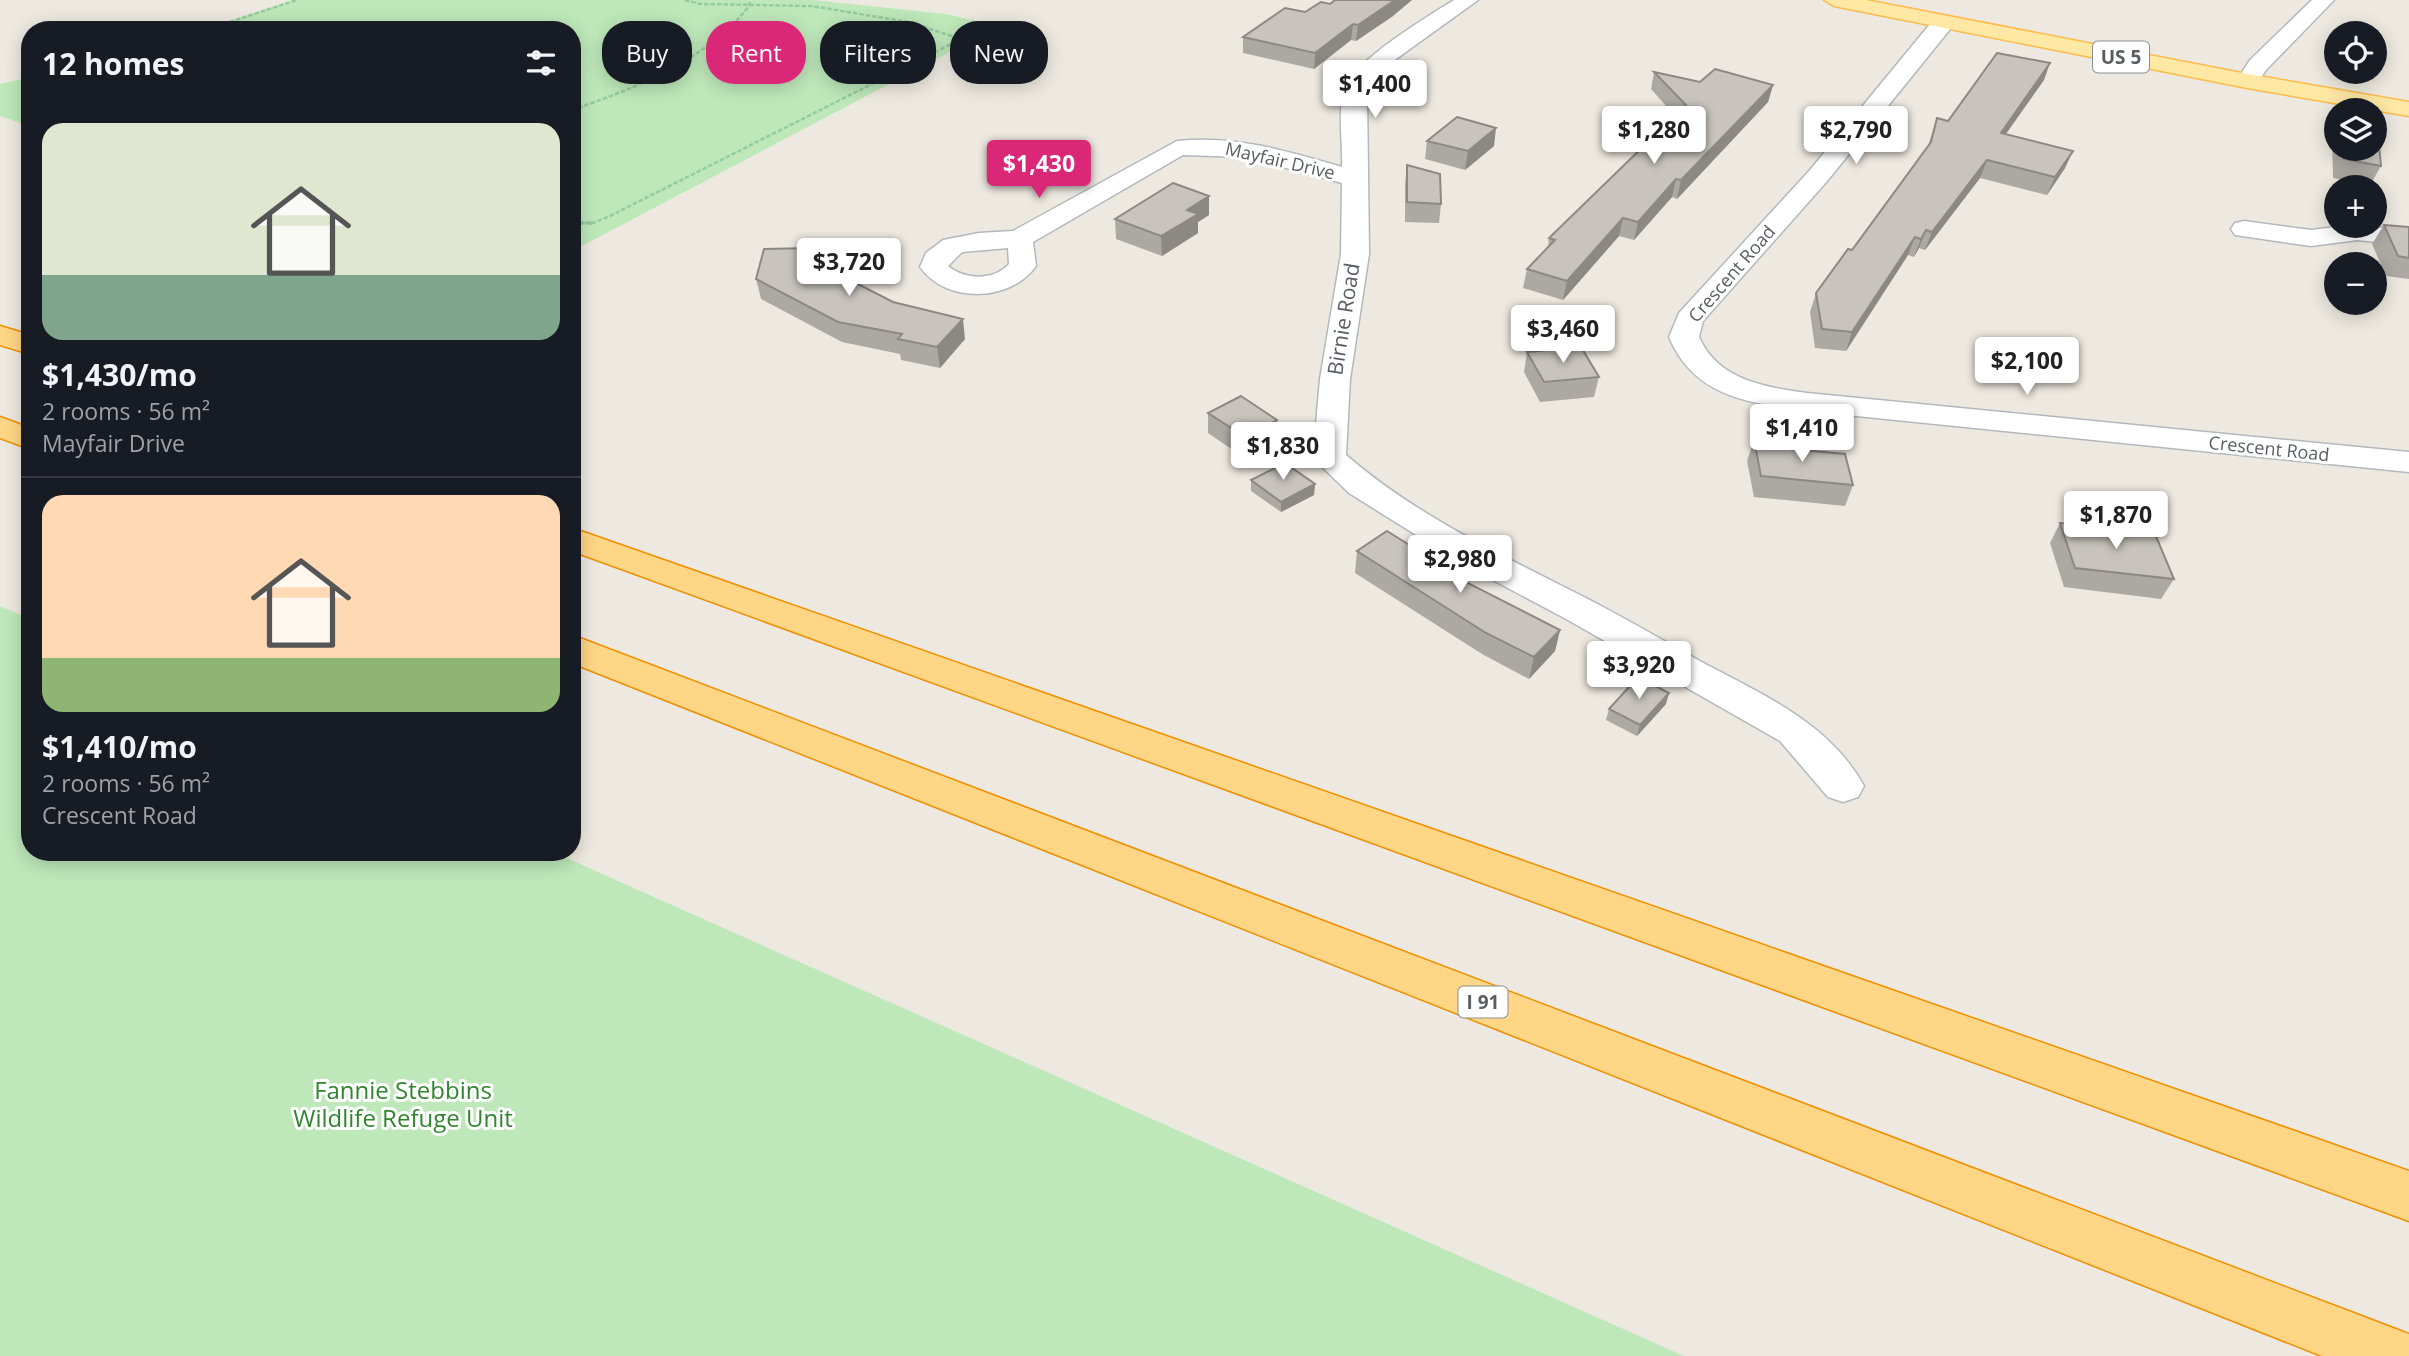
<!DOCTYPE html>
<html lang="en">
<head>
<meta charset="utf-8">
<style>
	:root { --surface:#171b24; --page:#20242c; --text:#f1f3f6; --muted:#9ea1a6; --line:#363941; --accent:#db2777 }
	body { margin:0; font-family:"Open Sans",sans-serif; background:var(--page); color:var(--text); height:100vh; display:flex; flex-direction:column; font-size:26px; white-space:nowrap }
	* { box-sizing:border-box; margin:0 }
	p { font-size:23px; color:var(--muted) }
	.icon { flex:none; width:38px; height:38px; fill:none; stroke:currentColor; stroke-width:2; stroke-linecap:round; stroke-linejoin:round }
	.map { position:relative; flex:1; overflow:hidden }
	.drawer { position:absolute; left:21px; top:21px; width:560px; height:840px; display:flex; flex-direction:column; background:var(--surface); border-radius:28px; box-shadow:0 4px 18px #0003 }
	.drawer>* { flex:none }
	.top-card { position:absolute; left:602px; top:21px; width:665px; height:63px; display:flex; gap:14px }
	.controls { position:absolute; left:2324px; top:21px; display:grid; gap:14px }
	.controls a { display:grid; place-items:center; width:63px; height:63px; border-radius:50%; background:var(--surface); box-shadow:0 4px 18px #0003; font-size:35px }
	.price { position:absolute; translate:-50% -60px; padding:0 16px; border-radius:7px; background:#fff; color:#222; font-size:23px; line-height:46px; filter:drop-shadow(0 2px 4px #0008) }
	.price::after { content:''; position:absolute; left:50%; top:42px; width:21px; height:16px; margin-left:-10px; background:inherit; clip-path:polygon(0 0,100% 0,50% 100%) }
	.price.on { background:var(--accent); color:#fff }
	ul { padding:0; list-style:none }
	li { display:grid; align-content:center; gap:14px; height:371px; padding:0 21px }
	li+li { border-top:2px solid var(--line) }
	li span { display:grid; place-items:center; height:217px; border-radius:21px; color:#555 }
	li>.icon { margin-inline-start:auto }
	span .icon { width:126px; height:126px; fill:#fffc; stroke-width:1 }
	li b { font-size:30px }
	h2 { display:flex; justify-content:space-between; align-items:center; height:84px; padding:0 21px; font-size:30px }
	.chip { padding:0 24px; border-radius:28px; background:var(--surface); box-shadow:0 4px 18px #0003; font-size:24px; line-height:63px }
	.chip.on { background:var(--accent); color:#fff }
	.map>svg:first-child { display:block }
</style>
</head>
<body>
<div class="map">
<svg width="2409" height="1356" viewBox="0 0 2409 1356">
	<rect width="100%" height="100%" fill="#eee9e0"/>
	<!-- green -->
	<g fill="#bee8ba">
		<polygon points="293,0 812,0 946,14 999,26 580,247 572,248 572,30 203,30"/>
		<polygon points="30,77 30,126 0,116 0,84"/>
		<polygon points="0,606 30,619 30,852 553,852 1684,1356 0,1356"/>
	</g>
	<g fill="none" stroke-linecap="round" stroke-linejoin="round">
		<defs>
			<g id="minor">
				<path d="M1454,0h24l-82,59 -29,32 2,163 -19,125 -4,76c69,60 155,100 236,141 39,20 77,42 116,64 61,33 131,62 166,126l-6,11 -15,5 -15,-5 -48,-56 -212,-121 -107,-57 -112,-70 -36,-35 7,-79 21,-125 1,-71 -97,-26 -62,-2 -150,87 3,24c-25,36 -90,38 -116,1l6,-14 17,-13 36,-7 34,-2 164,-90c57,-6 111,10 165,26 1,-23 -4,-53 1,-75 8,-30 84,-75 111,-92zM1008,248l1,16c-15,17 -44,16 -61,2l14,-14z"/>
				<polygon points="2312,0 2334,0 2266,70 2255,86 2239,86 2236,81 2250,60"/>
				<path d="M1943,17l8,1 3,5 -3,5 -123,152 -125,141 -4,16c19,43 65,50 108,56l602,59v20l-602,-61c-58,-8 -113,-14 -138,-74l10,-24 131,-143 125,-152z"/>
				<polygon points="2244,221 2311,230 2343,226 2409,229 2409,245 2357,240 2311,246 2235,235 2231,229 2235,223"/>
			</g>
			<polygon id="major" points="1824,0 1866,0 2247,74 2409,102 2409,116 2247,88 1834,6"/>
			<g id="highway">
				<polygon points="0,326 30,335 30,354 0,345"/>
				<polygon points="0,417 30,428 30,449 0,438"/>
				<polygon points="572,528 2409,1171 2409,1221 572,551"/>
				<polygon points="572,635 2393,1328 2409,1334 2409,1356 2322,1356 572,663"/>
			</g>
		</defs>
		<!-- minor casing -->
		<use href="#minor" stroke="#b3b8bc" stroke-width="3"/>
		<!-- major casing -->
		<use href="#major" stroke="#fcbb4b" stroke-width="3"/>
		<!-- highway casing -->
		<use href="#highway" stroke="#ee8f00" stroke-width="3"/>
		<!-- path-far1 -->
		<g stroke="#94cb9f" stroke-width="2.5" stroke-dasharray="4.5 2" stroke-linecap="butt">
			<polyline points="205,30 297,0"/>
			<path d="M572,110c64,-22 135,-50 178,-105l-1,-5"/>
			<polyline points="572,156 578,174 572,184"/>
			<polyline points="572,223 593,223 612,215 961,39 908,22 812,6 701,4 684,0"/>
		</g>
		<!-- path -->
		<polyline stroke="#94cb9f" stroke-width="3.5" stroke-dasharray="5 2.5" stroke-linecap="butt" points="572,223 593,223"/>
		<!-- minor -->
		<use href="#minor" fill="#fff" fill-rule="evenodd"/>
		<!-- major -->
		<use href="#major" fill="#ffe8a4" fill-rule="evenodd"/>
		<!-- highway -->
		<use href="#highway" fill="#ffd686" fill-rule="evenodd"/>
	</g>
	<!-- wall -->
	<g fill="#aca9a3">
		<polygon points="1305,12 1393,16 1356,41 1351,40 1314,69 1243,53 1243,37"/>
		<polygon points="1654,72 1700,82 1773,85 1768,102 1677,199 1672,197 1634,240 1619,236 1563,300 1523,288 1527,269 1548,247 1549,238 1675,116 1651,89"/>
		<polygon points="2044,80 2005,134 2065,168 2047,195 1980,178 1925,250 1919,248 1914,257 1908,255 1846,351 1815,348 1810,312 1816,293 1852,250 1928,146 1937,118 1948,121"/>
		<polygon points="2336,127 2336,149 2375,149 2381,166 2370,185 2333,178 2332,135"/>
		<polygon points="1427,141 1494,146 1465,170 1425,159"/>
		<polygon points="1407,165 1441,204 1439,223 1405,222 1405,184"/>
		<polygon points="1209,196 1209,215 1198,222 1198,233 1162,256 1116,239 1115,219"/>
		<polygon points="2384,225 2409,227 2409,279 2386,276 2372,244"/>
		<polygon points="811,248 814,262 965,339 940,368 901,360 900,354 842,342 761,299 756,279"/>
		<polygon points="1527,352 1599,377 1594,397 1540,402 1524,372"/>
		<polygon points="1208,413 1277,420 1276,441 1246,459 1208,433"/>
		<polygon points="1754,440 1791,449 1853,485 1845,506 1754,497 1747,461"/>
		<polygon points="1251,480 1315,484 1314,495 1281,512 1251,491"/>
		<polygon points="2060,523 2174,579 2161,599 2064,587 2050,543"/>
		<polygon points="1357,551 1451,571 1450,575 1560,630 1555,651 1529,679 1482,654 1355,573"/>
		<polygon points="1666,704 1637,736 1606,720 1609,709"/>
	</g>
	<!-- shaded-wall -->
	<g fill="#8c8984">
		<polygon points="1395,0 1412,0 1393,16 1356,41 1358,25"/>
		<polygon points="1353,24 1351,40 1314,69 1315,53"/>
		<polygon points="2050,63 2044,80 1994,151 2001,133"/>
		<polygon points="1773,85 1768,102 1677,199 1681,180"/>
		<polygon points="1496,128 1494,146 1465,170 1468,151"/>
		<polygon points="2073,151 2065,168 2047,195 2055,177"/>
		<polygon points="1987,160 1980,178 1925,250 1932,232"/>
		<polygon points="1676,179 1672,197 1634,240 1638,222"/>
		<polygon points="1209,196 1209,215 1198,222 1198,233 1162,256 1161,236 1187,210"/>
		<polygon points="1623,218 1619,236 1563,300 1567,281"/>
		<polygon points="1926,230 1919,248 1914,257 1921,239"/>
		<polygon points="1915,237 1908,255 1846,351 1852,332"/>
		<polygon points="811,248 816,267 809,259"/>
		<polygon points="963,319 965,339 940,368 937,347"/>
		<polygon points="1277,420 1276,441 1246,459 1247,438"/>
		<polygon points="1315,484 1314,495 1281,512 1281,502"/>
		<polygon points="1560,630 1555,651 1529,679 1534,657"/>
		<polygon points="1669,693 1666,704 1637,736 1640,725"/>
	</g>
	<!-- building -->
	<g fill="#c8c4bd" stroke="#8c8984" stroke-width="2">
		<polygon points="1335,0 1395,0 1358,25 1353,24 1315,53 1243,37 1285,8 1305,12 1321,2 1330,4"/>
		<polygon points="1997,53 2050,63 2001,133 2073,151 2055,177 1987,160 1932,232 1926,230 1921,239 1915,237 1852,332 1822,329 1816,293 1848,249 1852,250 1931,142 1937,118 1948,121"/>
		<polygon points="1715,69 1773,85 1681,180 1676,179 1638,222 1623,218 1567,281 1527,269 1555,240 1549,238 1686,105 1654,72 1700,82"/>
		<polygon points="1457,117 1496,128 1468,151 1427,141"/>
		<polygon points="2375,123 2377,123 2381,166 2344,159 2343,149 2375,149"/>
		<polygon points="1407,165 1440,174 1441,204 1407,202"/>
		<polygon points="1173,183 1209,196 1187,210 1198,214 1161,236 1115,219"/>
		<polygon points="2384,225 2409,227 2409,258 2398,256"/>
		<polygon points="811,248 809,259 893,302 963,319 937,347 898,339 902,334 838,322 756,279 764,249"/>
		<polygon points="1581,347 1599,377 1544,382 1527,352"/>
		<polygon points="1241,396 1277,420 1247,438 1208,413"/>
		<polygon points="1754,440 1790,444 1791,449 1845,454 1853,485 1761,476"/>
		<polygon points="1285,463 1315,484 1281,502 1251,480"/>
		<polygon points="2060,523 2155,534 2174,579 2075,568"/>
		<polygon points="1387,531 1451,571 1448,573 1560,630 1534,657 1486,633 1357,551"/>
		<polygon points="1638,677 1669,693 1640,725 1609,709"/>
	</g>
	<g text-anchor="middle" stroke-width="6" stroke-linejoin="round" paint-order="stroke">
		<!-- far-street labels -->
		<g font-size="18" fill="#595e63" stroke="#fff">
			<text transform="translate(1280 161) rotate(13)" y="6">Mayfair Drive</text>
			<text transform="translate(1732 274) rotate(-49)" y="6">Crescent Road</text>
			<text transform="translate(2269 449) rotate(6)" y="6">Crescent Road</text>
		</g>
		<!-- shield labels -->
		<g fill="#fff" stroke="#8b8e92" stroke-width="2">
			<rect x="2093" y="41.5" width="56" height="31" rx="5"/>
			<rect x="1458.5" y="986.5" width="49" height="31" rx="5"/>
		</g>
		<g font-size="19" font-weight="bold" fill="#595e63">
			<text x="2121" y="64">US 5</text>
			<text x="1483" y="1009">I 91</text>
		</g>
		<!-- street labels -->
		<g font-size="21" fill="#595e63" stroke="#fff">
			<text transform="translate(1344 319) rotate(-81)" y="7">Birnie Road</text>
		</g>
		<!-- near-park labels -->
		<g font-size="24" fill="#31852e" stroke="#fff">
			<text x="403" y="1099">Fannie Stebbins<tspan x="403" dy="28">Wildlife Refuge Unit</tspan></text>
		</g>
	</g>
</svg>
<div class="controls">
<a><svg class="icon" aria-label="locate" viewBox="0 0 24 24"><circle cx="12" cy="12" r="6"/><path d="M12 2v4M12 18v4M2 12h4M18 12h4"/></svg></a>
<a><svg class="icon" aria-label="layers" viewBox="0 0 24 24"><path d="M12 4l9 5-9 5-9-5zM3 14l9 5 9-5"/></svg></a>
<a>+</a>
<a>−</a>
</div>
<b class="price" style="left:1375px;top:120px">$1,400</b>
<b class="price" style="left:1654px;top:166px">$1,280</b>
<b class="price" style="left:1856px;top:166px">$2,790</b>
<b class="price on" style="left:1039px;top:200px">$1,430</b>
<b class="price" style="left:849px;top:298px">$3,720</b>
<b class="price" style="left:1563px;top:365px">$3,460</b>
<b class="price" style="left:2027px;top:397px">$2,100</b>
<b class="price" style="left:1802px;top:464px">$1,410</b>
<b class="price" style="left:1283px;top:482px">$1,830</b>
<b class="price" style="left:2116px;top:551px">$1,870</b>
<b class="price" style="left:1460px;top:595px">$2,980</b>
<b class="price" style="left:1639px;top:701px">$3,920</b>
<div class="top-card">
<a class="chip">Buy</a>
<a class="chip on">Rent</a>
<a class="chip">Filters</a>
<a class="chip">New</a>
</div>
<section class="drawer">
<h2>12 homes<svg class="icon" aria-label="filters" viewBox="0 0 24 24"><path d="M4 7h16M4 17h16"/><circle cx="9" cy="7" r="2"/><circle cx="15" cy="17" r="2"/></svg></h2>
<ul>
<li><span style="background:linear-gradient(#dfe7d0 70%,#7fa58c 0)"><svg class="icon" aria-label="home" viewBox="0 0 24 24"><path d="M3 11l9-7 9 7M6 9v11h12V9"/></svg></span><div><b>$1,430/mo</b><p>2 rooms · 56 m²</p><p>Mayfair Drive</p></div></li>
<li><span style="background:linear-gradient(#ffd9b3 75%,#8fb573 0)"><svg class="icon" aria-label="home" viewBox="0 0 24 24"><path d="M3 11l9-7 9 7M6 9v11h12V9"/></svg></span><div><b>$1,410/mo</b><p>2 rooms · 56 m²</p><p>Crescent Road</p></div></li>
</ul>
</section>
</div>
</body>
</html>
